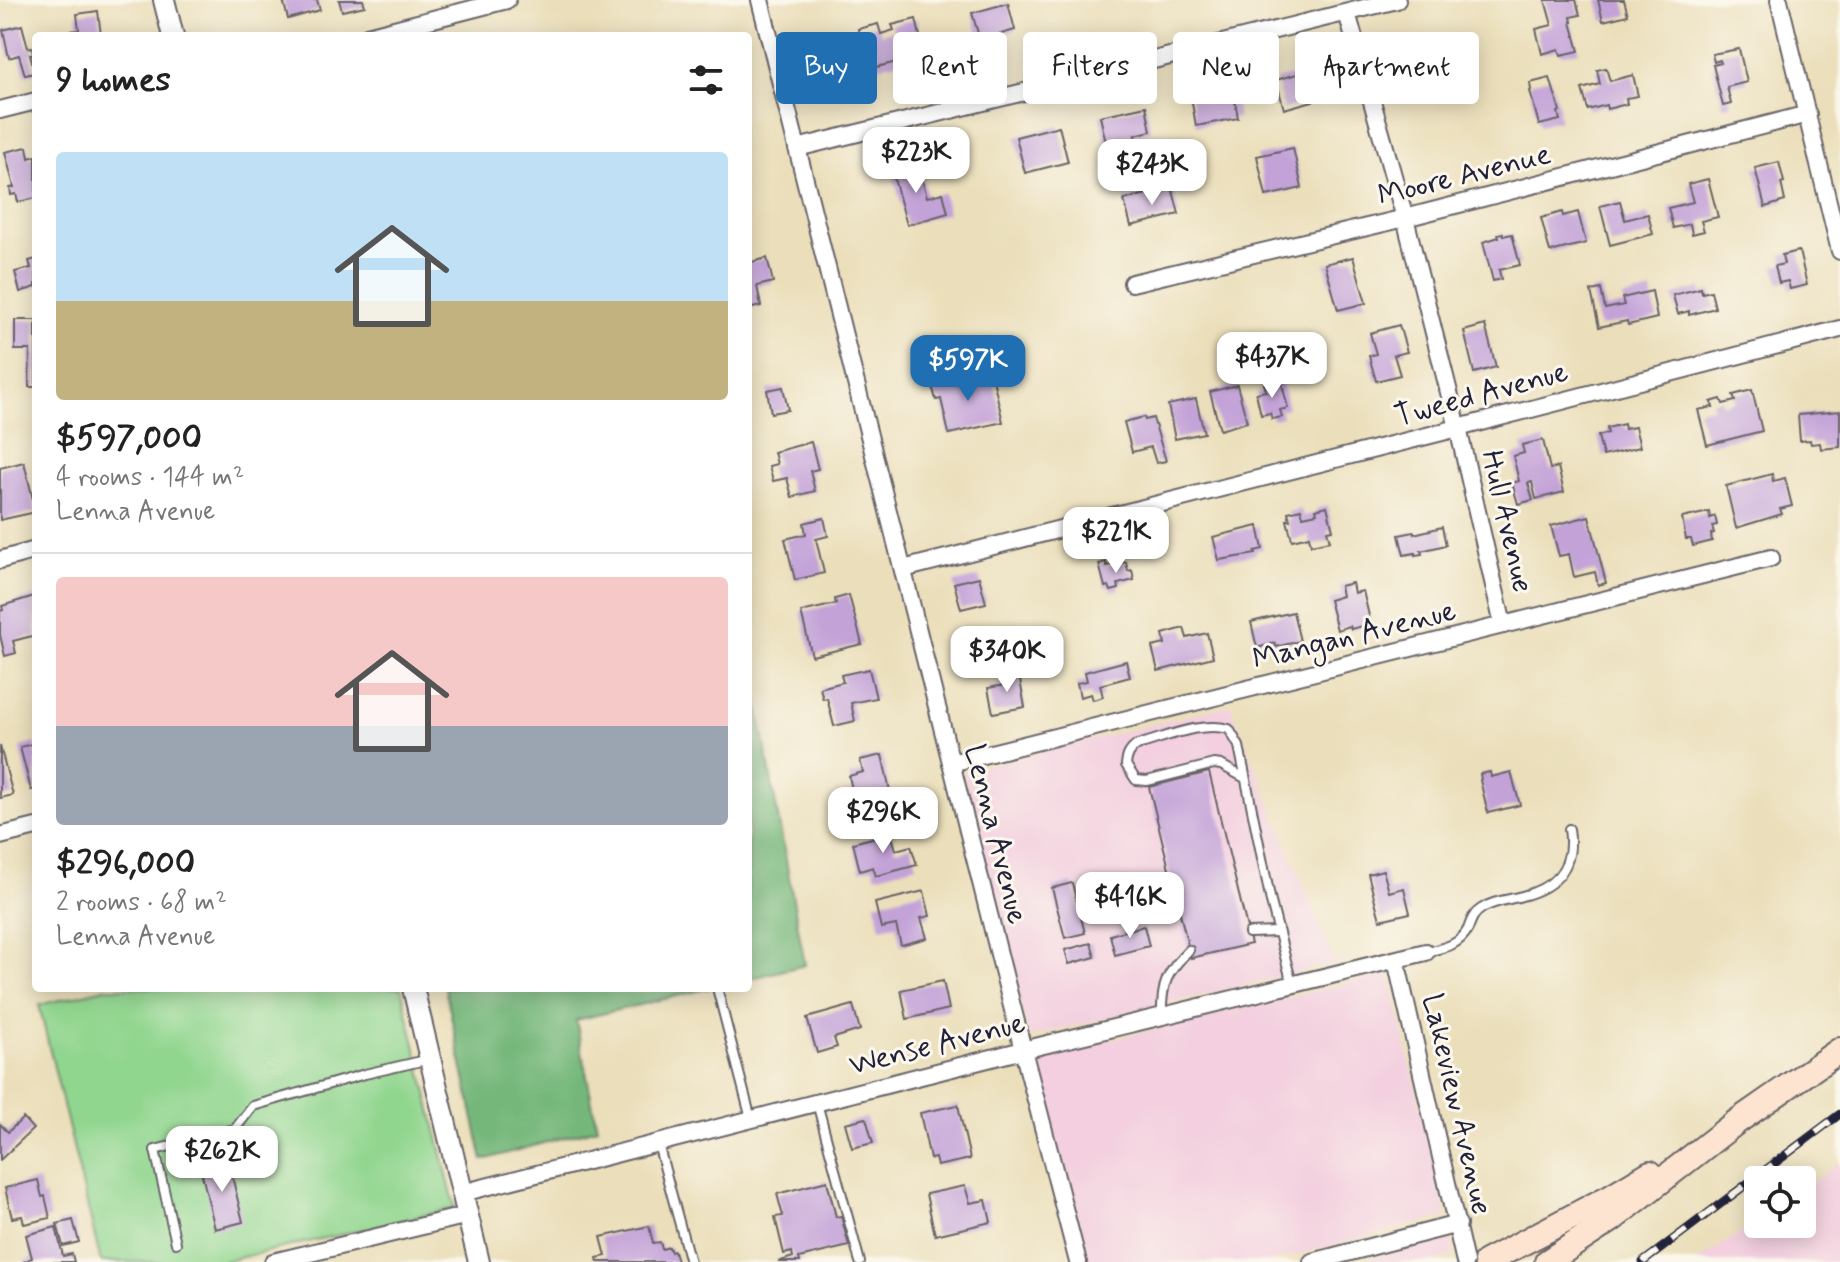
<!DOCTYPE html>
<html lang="en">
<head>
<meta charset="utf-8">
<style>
	:root { --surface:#fff; --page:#f2f2f2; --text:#222; --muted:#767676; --line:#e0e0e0; --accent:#1f6fb2 }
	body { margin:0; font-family:Mynerve,sans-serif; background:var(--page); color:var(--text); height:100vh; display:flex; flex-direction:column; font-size:30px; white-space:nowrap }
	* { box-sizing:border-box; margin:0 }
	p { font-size:26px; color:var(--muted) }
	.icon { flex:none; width:44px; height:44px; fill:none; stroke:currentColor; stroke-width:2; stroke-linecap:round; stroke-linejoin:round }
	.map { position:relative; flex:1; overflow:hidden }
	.sheet { position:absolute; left:32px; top:32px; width:720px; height:960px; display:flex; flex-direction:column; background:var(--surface); border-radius:8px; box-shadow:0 4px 20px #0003 }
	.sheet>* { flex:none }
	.banner { position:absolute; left:776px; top:32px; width:760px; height:72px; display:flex; gap:16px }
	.tools { position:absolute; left:1744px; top:1166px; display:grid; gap:16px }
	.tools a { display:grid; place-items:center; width:72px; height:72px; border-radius:8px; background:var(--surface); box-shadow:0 4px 20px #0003; font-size:40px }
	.price { position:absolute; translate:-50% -68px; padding:0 18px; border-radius:16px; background:#fff; color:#222; font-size:26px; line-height:52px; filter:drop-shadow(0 2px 4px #0008) }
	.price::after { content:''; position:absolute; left:50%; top:48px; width:24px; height:18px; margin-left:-12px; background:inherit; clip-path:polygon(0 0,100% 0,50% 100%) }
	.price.on { background:var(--accent); color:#fff }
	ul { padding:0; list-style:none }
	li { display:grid; align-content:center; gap:16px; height:424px; padding:0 24px }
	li+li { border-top:2px solid var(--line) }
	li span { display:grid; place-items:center; height:248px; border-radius:8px; color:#555 }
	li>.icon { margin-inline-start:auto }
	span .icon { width:144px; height:144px; fill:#fffc; stroke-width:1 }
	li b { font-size:34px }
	h2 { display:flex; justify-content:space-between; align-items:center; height:96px; padding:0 24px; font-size:34px }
	.tag { padding:0 28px; border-radius:8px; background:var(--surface); box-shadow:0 4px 20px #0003; font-size:28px; line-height:72px }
	.tag.on { background:var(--accent); color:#fff }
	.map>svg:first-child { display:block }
</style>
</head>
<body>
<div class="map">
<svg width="1840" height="1262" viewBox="0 0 1840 1262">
	<rect width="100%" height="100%" fill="#fbf7ec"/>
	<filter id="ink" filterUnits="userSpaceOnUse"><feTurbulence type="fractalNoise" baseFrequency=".0125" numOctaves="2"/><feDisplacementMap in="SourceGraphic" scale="16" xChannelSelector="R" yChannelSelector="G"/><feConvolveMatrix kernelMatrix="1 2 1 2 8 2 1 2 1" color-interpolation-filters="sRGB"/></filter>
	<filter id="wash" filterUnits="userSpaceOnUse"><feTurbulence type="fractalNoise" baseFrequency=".006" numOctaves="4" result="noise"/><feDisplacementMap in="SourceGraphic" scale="32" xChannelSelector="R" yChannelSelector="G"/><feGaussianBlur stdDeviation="1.8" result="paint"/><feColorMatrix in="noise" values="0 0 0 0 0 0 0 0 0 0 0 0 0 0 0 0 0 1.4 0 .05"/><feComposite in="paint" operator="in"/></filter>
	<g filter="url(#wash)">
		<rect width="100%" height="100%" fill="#ebdfbb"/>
		<!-- built -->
		<g fill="#f3cfdf">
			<polygon points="1230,705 1334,961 1357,958 1029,1037 963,772"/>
			<polygon points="1389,973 1446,1216 1268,1262 1088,1262 1035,1058"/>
			<polygon points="1840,1163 1840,1262 1697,1262 1758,1220 1758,1224 1802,1224 1802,1190"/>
			<polygon points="1451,1237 1454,1254 1433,1262 1355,1262"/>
		</g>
		<!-- green -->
		<polygon fill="#91d68f" stroke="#5a7c65" stroke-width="2" points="108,988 401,988 455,1208 221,1262 101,1262 39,1005"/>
		<!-- forest -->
		<g fill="#74b77a" stroke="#4b6c5a" stroke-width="2">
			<polygon points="748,652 805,965 748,979"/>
			<polygon points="445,988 710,988 576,1020 597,1128 483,1160"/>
		</g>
		<g id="blocks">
			<!-- building -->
			<g fill="#c3a2d8">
				<polygon points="283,0 317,0 320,10 288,19"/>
				<polygon points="339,0 363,0 365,6 342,11"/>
				<polygon points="1545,0 1576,0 1580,15 1571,17 1572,22 1571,22 1579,51 1561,55 1559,49 1542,54 1536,29 1552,25"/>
				<polygon points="1598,0 1624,0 1628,15 1603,21"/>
				<polygon points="1008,3 1015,30 980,40 972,13"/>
				<polygon points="98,11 101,36 70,36 69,31 79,30 77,14"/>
				<polygon points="916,19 923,49 899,55 901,61 844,75 836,45 860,39 858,29 878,24 881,34 894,30 892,25"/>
				<polygon points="22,25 28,48 32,47 33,54 30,54 35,73 25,75 19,55 9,58 3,30"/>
				<polygon points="1456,49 1462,71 1442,76 1445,87 1424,92 1422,81 1428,79 1423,58"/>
				<polygon points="1739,49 1747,82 1727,87 1731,104 1723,106 1713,65 1721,63 1720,60 1714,62 1712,54"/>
				<polygon points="1606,68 1610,81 1633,75 1638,96 1626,98 1627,104 1607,109 1606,105 1588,110 1582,89 1600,84 1597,70"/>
				<polygon points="1308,71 1316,100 1284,109 1276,80"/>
				<polygon points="1550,78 1560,111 1558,112 1560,120 1539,125 1530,91 1531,90 1530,83"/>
				<polygon points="1233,89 1238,118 1196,126 1191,97"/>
				<polygon points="1146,106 1151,131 1135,135 1139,152 1121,156 1117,141 1106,143 1100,116"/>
				<polygon points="1059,126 1068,162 1025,173 1016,137"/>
				<polygon points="27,147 29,158 36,156 36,198 18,202 16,194 11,195 10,188 14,187 5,152"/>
				<polygon points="1293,148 1302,188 1266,196 1257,156"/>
				<polygon points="917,160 927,197 943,193 948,213 907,225 891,168"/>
				<polygon points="1779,162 1784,182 1781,183 1785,201 1765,207 1755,168"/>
				<polygon points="1708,179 1718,217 1701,221 1704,231 1692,234 1690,224 1673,228 1668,208 1693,202 1688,184"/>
				<polygon points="1172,187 1179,214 1131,226 1124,200"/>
				<polygon points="1620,201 1625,220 1648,214 1653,234 1610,245 1600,206"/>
				<polygon points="1562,212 1563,216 1578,212 1586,243 1550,252 1541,218"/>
				<polygon points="1503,233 1503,236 1512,234 1520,265 1499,270 1501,279 1493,281 1483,242 1499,237 1498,234"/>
				<polygon points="1799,251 1807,285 1790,289 1788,281 1779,283 1775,266 1784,264 1782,255"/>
				<polygon points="1353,257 1366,303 1338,310 1325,264"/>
				<polygon points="767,258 773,282 757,286 761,306 748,309 748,263"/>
				<polygon points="36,259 36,287 20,292 15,272 31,268 29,261"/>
				<polygon points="1701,288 1702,293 1711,291 1715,308 1689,315 1689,311 1678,314 1673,295"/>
				<polygon points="1601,289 1605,309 1624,305 1622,298 1652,291 1657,318 1628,325 1627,321 1599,327 1591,291"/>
				<polygon points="15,320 36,320 36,387 29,387 30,350 15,350"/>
				<polygon points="1399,325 1407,352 1394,355 1400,375 1376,381 1369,356 1376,354 1370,333"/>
				<polygon points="1485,325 1496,367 1474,373 1464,331"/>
				<polygon points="992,375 1003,422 949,434 941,399 936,400 931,381 952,376 954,384"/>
				<polygon points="1281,380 1288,408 1280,410 1282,417 1272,419 1270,413 1261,415 1256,393 1266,391 1264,384"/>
				<polygon points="1237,385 1247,422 1220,430 1210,392"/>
				<polygon points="783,387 788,410 771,413 767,390"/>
				<polygon points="1752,390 1762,431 1707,445 1698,410 1713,407 1711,402 1721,399 1723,404 1735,401 1733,395"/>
				<polygon points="1196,399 1204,433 1175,439 1168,405"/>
				<polygon points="1840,411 1840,447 1821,449 1820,443 1811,444 1810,440 1800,441 1798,415"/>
				<polygon points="1144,417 1145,420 1153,418 1166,461 1156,463 1151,447 1132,452 1124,422"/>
				<polygon points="1624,424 1625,429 1635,427 1640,447 1603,456 1598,436 1608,433 1607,428"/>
				<polygon points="1543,440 1550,469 1558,467 1564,492 1536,499 1532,482 1528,483 1533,500 1518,504 1512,483 1519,481 1513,456 1524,453 1522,445"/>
				<polygon points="811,442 818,469 810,471 815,491 792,497 787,478 773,481 769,466 777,464 774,452"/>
				<polygon points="24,462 36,512 0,520 0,468"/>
				<polygon points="1772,474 1773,481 1785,478 1792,506 1780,509 1782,514 1736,528 1726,486"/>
				<polygon points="1327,506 1333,530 1327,531 1330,541 1311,545 1309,536 1292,540 1287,520 1290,520 1288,512 1301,509 1303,516 1317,513 1316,509"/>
				<polygon points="1709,512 1710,518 1715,516 1717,525 1712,526 1714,533 1711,534 1712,541 1693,546 1691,539 1686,539 1682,518"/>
				<polygon points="1589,516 1606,583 1598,585 1595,572 1574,577 1569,554 1559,556 1551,526"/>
				<polygon points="824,518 828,536 816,539 824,573 795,580 785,539 806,534 804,523"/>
				<polygon points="1258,526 1263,549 1255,551 1256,554 1219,560 1213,537"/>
				<polygon points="1442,527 1446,545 1421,551 1422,554 1415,555 1415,553 1404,555 1399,535 1414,532 1414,534"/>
				<polygon points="1106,562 1107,566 1126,562 1128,571 1132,570 1134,580 1118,584 1119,589 1111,591 1109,586 1105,587 1099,564"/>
				<polygon points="979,577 986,603 961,609 954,583"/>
				<polygon points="1352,583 1354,593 1363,591 1371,624 1351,629 1350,626 1337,630 1329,600 1342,596 1340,586"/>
				<polygon points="849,595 862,644 812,656 801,612 836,604 835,599"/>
				<polygon points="34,596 36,604 36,637 33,638 32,636 13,641 16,653 5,656 0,635 0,611 3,610 2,606"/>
				<polygon points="1293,612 1300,641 1276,647 1275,643 1257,648 1251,622"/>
				<polygon points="1184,628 1187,638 1207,633 1213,657 1158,671 1152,647 1165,644 1163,634"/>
				<polygon points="1126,661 1130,677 1100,685 1103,697 1093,700 1091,694 1080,697 1077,683 1087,681 1085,672"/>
				<polygon points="869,669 876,698 851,703 855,721 834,726 827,698 823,699 820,688 843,682 841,675"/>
				<polygon points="1018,670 1025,707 993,713 988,688 1005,685 1003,673"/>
				<polygon points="36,743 36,789 31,790 20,747"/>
				<polygon points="0,746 13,795 0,798"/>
				<polygon points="882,755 892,800 856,808 849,776 863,772 860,760"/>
				<polygon points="1209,772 1251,944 1191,958 1149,787"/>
				<polygon points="1490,772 1491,777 1511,772 1520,805 1488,813 1480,780 1481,779 1480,774"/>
				<polygon points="891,833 896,850 911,846 917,865 876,876 873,867 860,871 853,843"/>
				<polygon points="1383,870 1389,892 1404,888 1410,913 1380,920 1368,874"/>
				<polygon points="1072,883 1085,933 1065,938 1052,888"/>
				<polygon points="924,891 930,916 921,918 927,938 901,945 896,925 881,928 875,903"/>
				<polygon points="1144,926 1149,946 1115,955 1110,935"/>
				<polygon points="1091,943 1095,957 1069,964 1065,950"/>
				<polygon points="943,981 949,1009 907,1019 901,990"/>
				<polygon points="853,1005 860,1030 834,1038 837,1047 817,1053 807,1018"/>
				<polygon points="958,1105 970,1159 937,1166 935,1158 930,1159 920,1113"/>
				<polygon points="23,1118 33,1129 0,1160 0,1124 8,1132"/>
				<polygon points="866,1118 873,1143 852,1148 845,1123"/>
				<polygon points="228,1159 243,1222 215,1229 200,1166"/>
				<polygon points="38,1180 42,1197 45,1196 50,1218 24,1224 22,1216 12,1218 5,1188"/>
				<polygon points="827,1181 836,1217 841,1216 849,1246 799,1258 800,1262 778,1262 793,1257 792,1252 784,1254 775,1217 783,1216 777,1194"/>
				<polygon points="965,1186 970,1203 986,1200 991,1222 935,1235 926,1194"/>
				<polygon points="73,1220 79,1242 63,1246 57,1224"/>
				<polygon points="649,1226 653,1243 660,1242 662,1249 669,1247 671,1252 674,1251 677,1262 598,1262 597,1258 606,1256 601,1237"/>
				<polygon points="56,1227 63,1256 72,1254 74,1262 23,1262 32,1258 26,1235"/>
			</g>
		</g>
	</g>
	<g filter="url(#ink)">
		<use href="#blocks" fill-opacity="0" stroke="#686468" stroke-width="2"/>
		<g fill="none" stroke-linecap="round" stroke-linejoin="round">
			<defs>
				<g id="service">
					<path d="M1245,778l-24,-13 -7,-1 -67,17 -11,-1 -10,-15c1,-9 3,-14 11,-20 28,-7 63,-24 92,-16l10,17 32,156 21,82"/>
					<polyline points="1249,933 1278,932"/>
					<path d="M1426,952c17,-4 33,-6 42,-23 3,-8 5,-15 13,-20 11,-8 27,-9 41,-13 35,-9 53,-30 47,-67"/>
					<polyline points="717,988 751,1119"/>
					<path d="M1162,1016c-1,-32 5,-44 27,-66"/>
					<polyline points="817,1103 860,1262"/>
					<polyline points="658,1144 690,1262"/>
					<polyline points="176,1243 155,1150 235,1129 253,1106 365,1074 430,1059"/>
				</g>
				<g id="minor">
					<polyline points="760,0 1023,1050 1078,1262"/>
					<polyline points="1779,0 1840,251"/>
					<polyline points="1347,13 1405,218 1458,428 1503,625"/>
					<polyline points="367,36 507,0"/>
					<polyline points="0,110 36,101"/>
					<polyline points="797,148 1397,0"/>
					<polyline points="1132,283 1405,218 1808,114"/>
					<polyline points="0,560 36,550"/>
					<polyline points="903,569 1458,428 1840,329"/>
					<polyline points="951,763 1771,558"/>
					<polyline points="0,836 36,827"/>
					<polyline points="1396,960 1465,1262"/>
					<polyline points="462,1193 1023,1050 1426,952"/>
					<polyline points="273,1262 468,1215"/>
					<polyline points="1312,1262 1458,1224"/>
				</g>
				<g id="tertiary">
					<polyline points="164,0 173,36"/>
					<polyline points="413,988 479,1262"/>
				</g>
				<g id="secondary">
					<polyline points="1486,1262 1608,1198 1650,1173"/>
					<polyline points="1547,1262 1611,1220 1735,1123 1840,1050"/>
				</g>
			</defs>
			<!-- service casing -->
			<use href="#service" stroke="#686468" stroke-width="12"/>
			<!-- minor casing -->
			<use href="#minor" stroke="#686468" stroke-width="20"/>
			<!-- tertiary casing -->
			<use href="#tertiary" stroke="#686468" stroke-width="24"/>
			<!-- secondary casing -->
			<use href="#secondary" stroke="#686468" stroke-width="28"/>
			<!-- service -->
			<use href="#service" stroke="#fff" stroke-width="8"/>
			<!-- minor -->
			<use href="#minor" stroke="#fff" stroke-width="16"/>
			<!-- tertiary -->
			<use href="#tertiary" stroke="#fff" stroke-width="20"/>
			<!-- secondary -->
			<use href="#secondary" stroke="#fde4d0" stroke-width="24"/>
			<defs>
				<polyline id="rail" points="1643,1262 1840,1114"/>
			</defs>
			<!-- rail casing -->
			<use href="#rail" stroke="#22223b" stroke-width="9"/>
			<!-- rail -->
			<use href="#rail" stroke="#fbf7ec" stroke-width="6" stroke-dasharray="18" stroke-linecap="butt"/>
		</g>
	</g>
	<g text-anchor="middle" stroke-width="6" stroke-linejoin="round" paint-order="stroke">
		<!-- street labels -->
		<g font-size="30" fill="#22223b" stroke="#fbf7ec">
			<text transform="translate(1464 174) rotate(-14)" y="10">Moore Avenue</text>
			<text transform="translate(1481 393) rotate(-15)" y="10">Tweed Avenue</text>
			<text transform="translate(1508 521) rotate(77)" y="10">Hull Avenue</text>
			<text transform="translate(1354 634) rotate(-14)" y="10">Mangan Avenue</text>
			<text transform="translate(997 834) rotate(76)" y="10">Lenna Avenue</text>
			<text transform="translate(937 1043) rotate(-14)" y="10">Wense Avenue</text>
			<text transform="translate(1458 1104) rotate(77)" y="10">Lakeview Avenue</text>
		</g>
	</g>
</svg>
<div class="tools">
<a><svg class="icon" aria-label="locate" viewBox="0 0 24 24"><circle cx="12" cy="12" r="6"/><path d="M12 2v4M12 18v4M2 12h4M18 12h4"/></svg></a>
</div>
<b class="price" style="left:916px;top:195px">$223K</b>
<b class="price" style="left:1152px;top:207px">$243K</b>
<b class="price" style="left:1272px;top:400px">$437K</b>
<b class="price on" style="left:968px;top:403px">$597K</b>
<b class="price" style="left:1116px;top:575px">$221K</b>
<b class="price" style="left:1007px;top:694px">$340K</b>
<b class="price" style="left:883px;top:855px">$296K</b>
<b class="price" style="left:1130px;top:940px">$416K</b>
<b class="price" style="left:222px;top:1194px">$262K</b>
<div class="banner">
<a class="tag on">Buy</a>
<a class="tag">Rent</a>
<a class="tag">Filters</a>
<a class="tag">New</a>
<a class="tag">Apartment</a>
</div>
<section class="sheet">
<h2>9 homes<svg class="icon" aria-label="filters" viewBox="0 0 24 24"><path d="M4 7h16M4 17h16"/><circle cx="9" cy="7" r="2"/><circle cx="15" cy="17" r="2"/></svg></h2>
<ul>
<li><span style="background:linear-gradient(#bfe0f5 60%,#c2b280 0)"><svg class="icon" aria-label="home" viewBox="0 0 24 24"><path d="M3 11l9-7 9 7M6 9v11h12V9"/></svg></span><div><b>$597,000</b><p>4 rooms · 144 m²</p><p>Lenna Avenue</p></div></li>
<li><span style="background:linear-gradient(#f6c9c9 60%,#9aa5b1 0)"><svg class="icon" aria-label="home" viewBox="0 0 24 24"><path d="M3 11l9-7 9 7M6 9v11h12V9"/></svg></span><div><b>$296,000</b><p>2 rooms · 68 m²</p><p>Lenna Avenue</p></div></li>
</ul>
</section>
</div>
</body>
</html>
